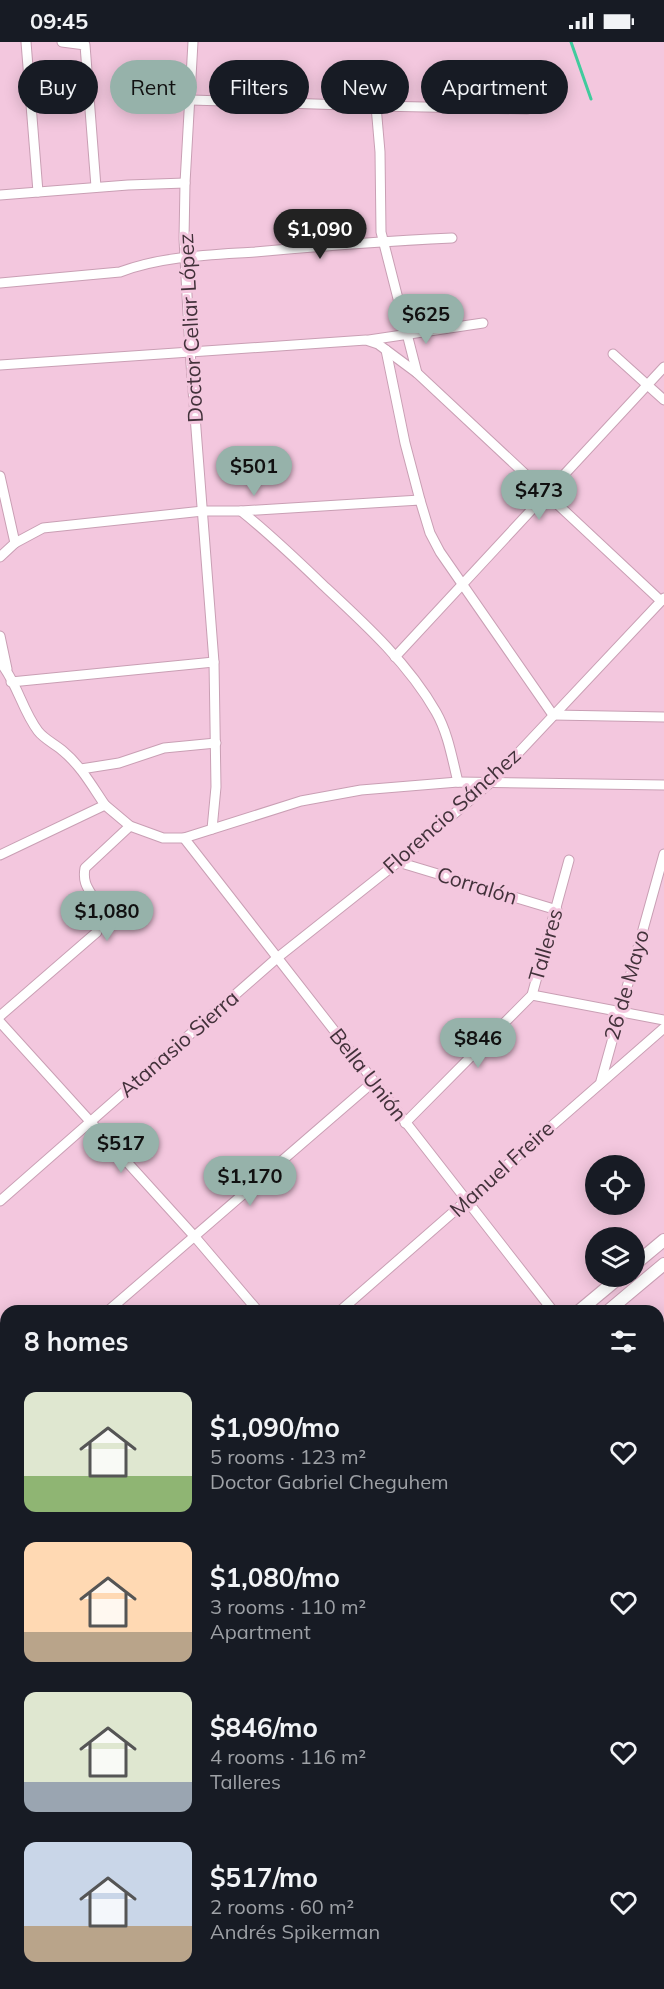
<!DOCTYPE html>
<html lang="en">
<head>
<meta charset="utf-8">
<style>
	:root { --surface:#171b24; --page:#20242c; --text:#f1f3f6; --muted:#9ea1a6; --accent:#96b2aa }
	body { margin:0; font-family:Mulish,sans-serif; background:var(--page); color:var(--text); height:100vh; display:flex; flex-direction:column; font-size:22px; white-space:nowrap }
	* { box-sizing:border-box; margin:0 }
	p { font-size:20px; color:var(--muted) }
	.icon { flex:none; width:33px; height:33px; fill:none; stroke:currentColor; stroke-width:2; stroke-linecap:round; stroke-linejoin:round }
	.map { position:relative; flex:1; overflow:hidden }
	.details { position:absolute; left:0px; top:1263px; width:664px; height:684px; display:flex; flex-direction:column; background:var(--surface); border-radius:18px 18px 0 0; box-shadow:0 3px 15px #0003 }
	.details>* { flex:none }
	.guide { position:absolute; left:18px; top:18px; width:628px; height:54px; display:flex; gap:12px }
	.fabs { position:absolute; left:585px; top:1113px; display:grid; gap:12px }
	.fabs a { display:grid; place-items:center; width:60px; height:60px; border-radius:50%; background:var(--surface); box-shadow:0 3px 15px #0003; font-size:30px }
	.price { position:absolute; translate:-50% -51px; padding:0 14px; border-radius:21px; background:var(--accent); color:#111; font-size:20px; line-height:39px; filter:drop-shadow(0 2px 3px #0008) }
	.price::after { content:''; position:absolute; left:50%; top:36px; width:18px; height:14px; margin-left:-9px; background:inherit; clip-path:polygon(0 0,100% 0,50% 100%) }
	.price.on { background:#222; color:#fff }
	ul { padding:0; list-style:none }
	li { display:flex; align-items:center; gap:18px; height:150px; padding:0 24px }
	li span { display:grid; place-items:center; flex:none; width:168px; height:120px; border-radius:12px; color:#555 }
	li>.icon { margin-inline-start:auto }
	span .icon { width:72px; height:72px; fill:#fffc; stroke-width:1 }
	li b { font-size:26px }
	h2 { display:flex; justify-content:space-between; align-items:center; height:72px; padding:0 24px; font-size:26px }
	.tag { padding:0 21px; border-radius:27px; background:var(--surface); box-shadow:0 3px 15px #0003; font-size:21px; line-height:54px }
	.tag.on { background:var(--accent); color:#111 }
	.status { display:flex; justify-content:space-between; align-items:center; height:42px; padding:0 30px; background:var(--surface); direction:ltr }
	.status svg { height:16px; fill:currentColor }
	.map>svg:first-child { display:block }
</style>
</head>
<body>
<div class="status"><b>09:45</b><svg viewBox="0 0 49 12"><path d="M0 12V9h3v3zM5 12V6h3v6zM10 12V3h3v9zM15 12V0h3v12zM26 1h20v11H26zM47 4h2v5h-2z"/></svg></div>
<div class="map">
<svg width="664" height="1947" viewBox="0 0 664 1947">
	<rect width="100%" height="100%" fill="#f3c7de"/>
	<g fill="none" stroke-linecap="round" stroke-linejoin="round">
		<!-- stream -->
		<polyline stroke="#41cb9d" stroke-width="3" points="571,0 591,57"/>
		<defs>
			<g id="minor">
				<polyline points="26,0 38,150"/>
				<polyline points="62,0 85,3 96,145"/>
				<polyline points="193,0 185,141 184,197 190,309 214,620 216,745 212,787"/>
				<polyline points="191,58 376,64 527,67"/>
				<polyline points="376,64 380,110 381,190 417,331"/>
				<polyline points="0,153 128,143 185,141"/>
				<path d="M0,241l120,-11c43,-16 90,-17 135,-20 66,-6 131,-11 197,-14"/>
				<polyline points="369,298 483,281"/>
				<polyline points="386,308 405,401 420,458"/>
				<polyline points="613,312 664,358"/>
				<polyline points="0,323 366,298 378,302 417,331 661,559"/>
				<polyline points="0,434 15,501"/>
				<path d="M241,469c29,23 55,48 82,74 41,38 85,78 113,127 12,21 16,46 22,70"/>
				<polyline points="0,515 15,501 43,486 203,469 241,469 420,458 430,491 440,510 553,673"/>
				<polyline points="0,594 7,627"/>
				<polyline points="395,615 664,325"/>
				<path d="M0,620c17,20 22,48 38,69 6,8 17,13 25,20 18,15 29,35 42,54"/>
				<polyline points="11,640 214,620"/>
				<polyline points="553,673 664,675"/>
				<polyline points="81,727 119,721 164,706 216,701"/>
				<polyline points="184,796 553,1269"/>
				<polyline points="0,813 105,763 130,784 163,796 184,796 301,759 361,748 458,740 664,743"/>
				<polyline points="398,820 557,868"/>
				<polyline points="532,953 664,978"/>
				<path d="M0,974l97,-84c2,-8 5,-20 0,-28 -7,-14 -15,-19 -12,-36l45,-42"/>
				<polyline points="0,980 195,1195 258,1269"/>
				<polyline points="601,1039 664,812"/>
				<polyline points="405,1081 532,953 569,818"/>
				<polyline points="0,1159 277,916 398,820 491,740 664,556"/>
				<polyline points="108,1269 373,1040"/>
				<polyline points="340,1269 664,986"/>
				<polyline points="0,1321 6,1327"/>
				<polyline points="0,1362 6,1357"/>
				<polyline points="658,1380 664,1386"/>
				<polyline points="658,1461 664,1457"/>
				<polyline points="0,1563 6,1558"/>
				<polyline points="0,1669 6,1676"/>
				<polyline points="658,1827 664,1820"/>
				<polyline points="203,1941 205,1947"/>
				<polyline points="390,1941 397,1947"/>
				<polyline points="122,1947 127,1941"/>
				<polyline points="351,1947 356,1941"/>
			</g>
			<g id="secondary">
				<polyline points="634,1223 664,1198"/>
				<polyline points="579,1269 621,1234"/>
				<polyline points="608,1269 664,1222"/>
				<polyline points="0,1791 6,1786"/>
				<polyline points="0,1817 6,1812"/>
			</g>
		</defs>
		<!-- minor casing -->
		<use href="#minor" stroke="#c99fb4" stroke-width="11"/>
		<!-- secondary casing -->
		<use href="#secondary" stroke="#c99fb4" stroke-width="14"/>
		<!-- minor -->
		<use href="#minor" stroke="#fff" stroke-width="9"/>
		<!-- secondary -->
		<use href="#secondary" stroke="#fff" stroke-width="12"/>
	</g>
	<g text-anchor="middle" stroke-width="6" stroke-linejoin="round" paint-order="stroke">
		<!-- street labels -->
		<g font-size="21" fill="#42313a" stroke="#f3c7de">
			<text transform="translate(191 286) rotate(-93)" y="7">Doctor Celiar López</text>
			<text transform="translate(452 769) rotate(-42)" y="7">Florencio Sánchez</text>
			<text transform="translate(477 844) rotate(17)" y="7">Corralón</text>
			<text transform="translate(546 903) rotate(-74)" y="7">Talleres</text>
			<text transform="translate(627 943) rotate(-74)" y="7">26 de Mayo</text>
			<text transform="translate(179 1002) rotate(-41)" y="7">Atanasio Sierra</text>
			<text transform="translate(368 1033) rotate(52)" y="7">Bella Unión</text>
			<text transform="translate(502 1127) rotate(-42)" y="7">Manuel Freire</text>
		</g>
	</g>
</svg>
<div class="fabs">
<a><svg class="icon" aria-label="locate" viewBox="0 0 24 24"><circle cx="12" cy="12" r="6"/><path d="M12 2v4M12 18v4M2 12h4M18 12h4"/></svg></a>
<a><svg class="icon" aria-label="layers" viewBox="0 0 24 24"><path d="M12 4l9 5-9 5-9-5zM3 14l9 5 9-5"/></svg></a>
</div>
<b class="price on" style="left:320px;top:218px">$1,090</b>
<b class="price" style="left:426px;top:303px">$625</b>
<b class="price" style="left:254px;top:455px">$501</b>
<b class="price" style="left:539px;top:479px">$473</b>
<b class="price" style="left:107px;top:900px">$1,080</b>
<b class="price" style="left:478px;top:1027px">$846</b>
<b class="price" style="left:121px;top:1132px">$517</b>
<b class="price" style="left:250px;top:1165px">$1,170</b>
<div class="guide">
<a class="tag">Buy</a>
<a class="tag on">Rent</a>
<a class="tag">Filters</a>
<a class="tag">New</a>
<a class="tag">Apartment</a>
</div>
<section class="details">
<h2>8 homes<svg class="icon" aria-label="filters" viewBox="0 0 24 24"><path d="M4 7h16M4 17h16"/><circle cx="9" cy="7" r="2"/><circle cx="15" cy="17" r="2"/></svg></h2>
<ul>
<li><span style="background:linear-gradient(#dfe7d0 70%,#8fb573 0)"><svg class="icon" aria-label="home" viewBox="0 0 24 24"><path d="M3 11l9-7 9 7M6 9v11h12V9"/></svg></span><div><b>$1,090/mo</b><p>5 rooms · 123 m²</p><p>Doctor Gabriel Cheguhem</p></div><svg class="icon" aria-label="heart" viewBox="0 0 24 24"><path d="M12 20l-8-8c-3-5 5-10 8-4 3-6 11-1 8 4z"/></svg></li>
<li><span style="background:linear-gradient(#ffd9b3 75%,#b9a48a 0)"><svg class="icon" aria-label="home" viewBox="0 0 24 24"><path d="M3 11l9-7 9 7M6 9v11h12V9"/></svg></span><div><b>$1,080/mo</b><p>3 rooms · 110 m²</p><p>Apartment</p></div><svg class="icon" aria-label="heart" viewBox="0 0 24 24"><path d="M12 20l-8-8c-3-5 5-10 8-4 3-6 11-1 8 4z"/></svg></li>
<li><span style="background:linear-gradient(#dfe7d0 75%,#9aa5b1 0)"><svg class="icon" aria-label="home" viewBox="0 0 24 24"><path d="M3 11l9-7 9 7M6 9v11h12V9"/></svg></span><div><b>$846/mo</b><p>4 rooms · 116 m²</p><p>Talleres</p></div><svg class="icon" aria-label="heart" viewBox="0 0 24 24"><path d="M12 20l-8-8c-3-5 5-10 8-4 3-6 11-1 8 4z"/></svg></li>
<li><span style="background:linear-gradient(#c9d6e8 70%,#b9a48a 0)"><svg class="icon" aria-label="home" viewBox="0 0 24 24"><path d="M3 11l9-7 9 7M6 9v11h12V9"/></svg></span><div><b>$517/mo</b><p>2 rooms · 60 m²</p><p>Andrés Spikerman</p></div><svg class="icon" aria-label="heart" viewBox="0 0 24 24"><path d="M12 20l-8-8c-3-5 5-10 8-4 3-6 11-1 8 4z"/></svg></li>
</ul>
</section>
</div>
</body>
</html>
